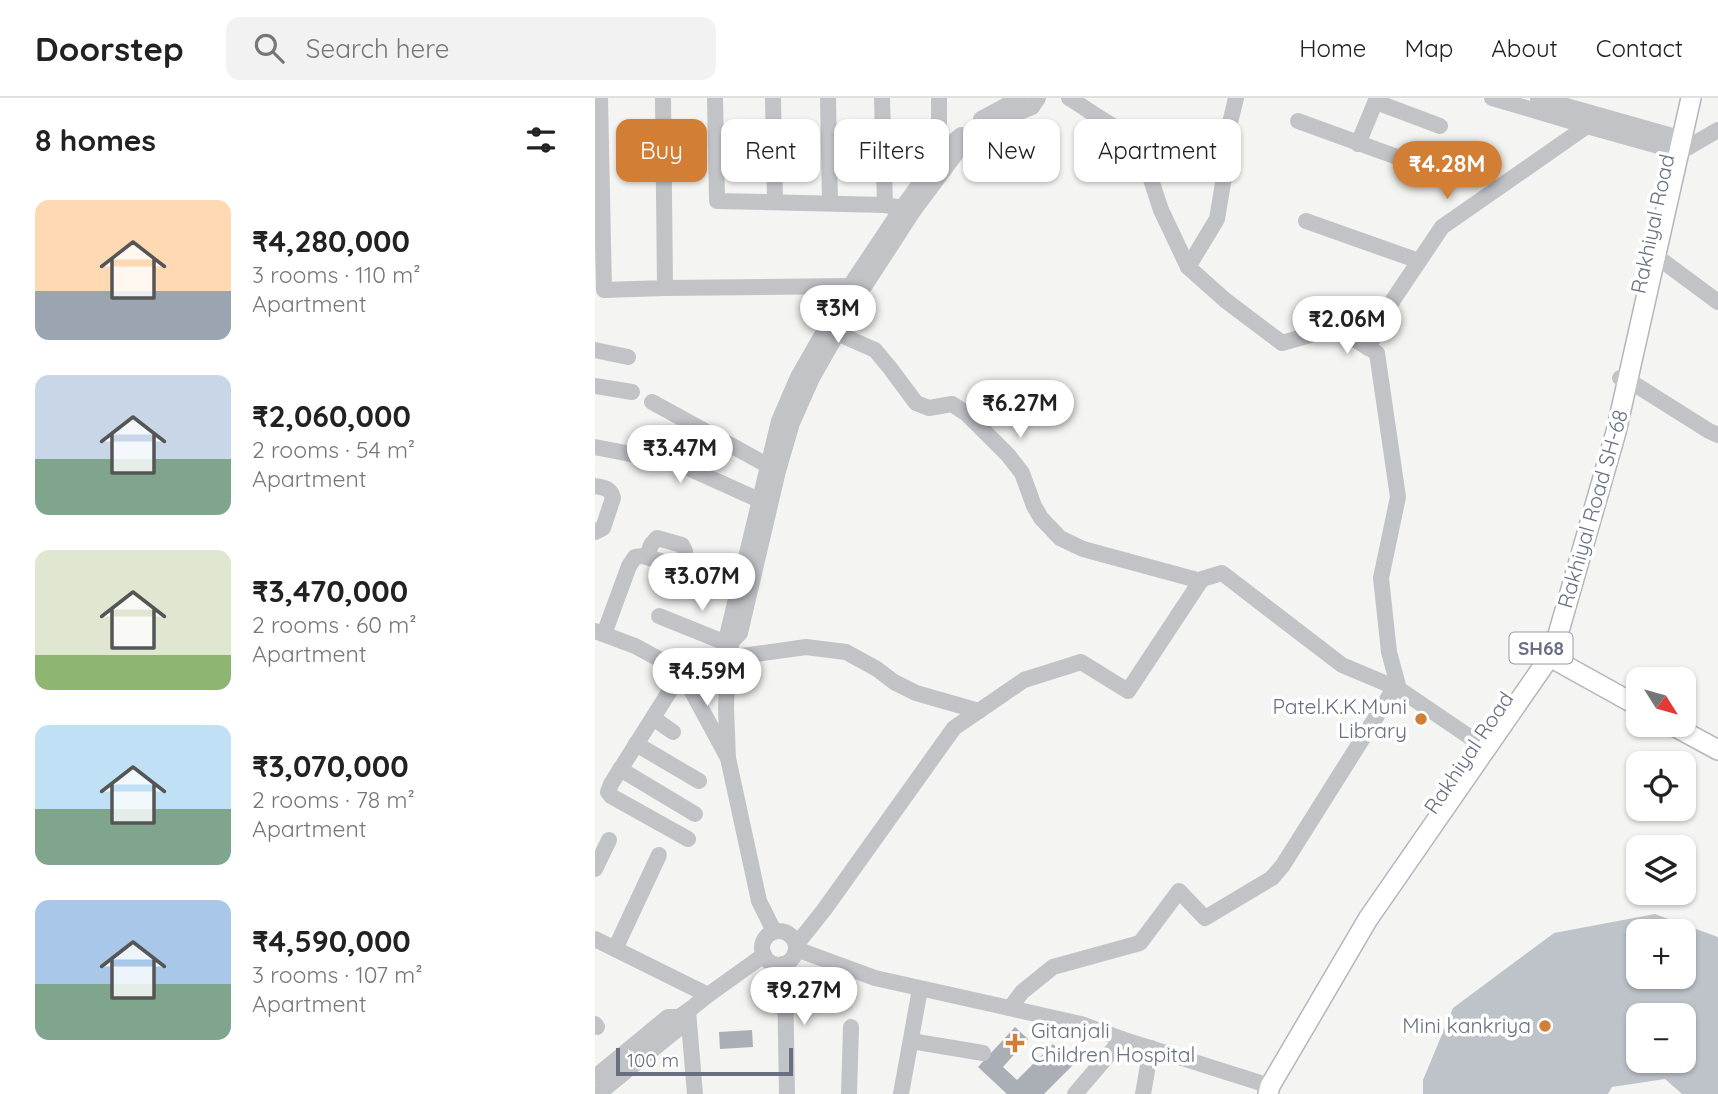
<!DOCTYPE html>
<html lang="en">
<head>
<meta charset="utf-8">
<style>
	:root { --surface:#fff; --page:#f2f2f2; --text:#222; --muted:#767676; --line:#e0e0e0; --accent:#d27e35 }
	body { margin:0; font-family:Quicksand,sans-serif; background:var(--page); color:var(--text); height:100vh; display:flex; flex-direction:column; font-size:26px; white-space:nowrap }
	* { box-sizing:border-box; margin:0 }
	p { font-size:23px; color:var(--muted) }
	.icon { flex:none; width:38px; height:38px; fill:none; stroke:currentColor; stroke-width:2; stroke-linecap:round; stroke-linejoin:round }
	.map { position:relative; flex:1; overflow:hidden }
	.details { display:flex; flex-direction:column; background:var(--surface); width:595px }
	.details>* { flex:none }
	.top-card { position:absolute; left:21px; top:21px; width:665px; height:63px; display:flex; gap:14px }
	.needle { width:46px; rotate:127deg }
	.buttons { position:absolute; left:1031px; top:569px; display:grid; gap:14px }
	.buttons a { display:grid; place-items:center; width:70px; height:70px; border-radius:14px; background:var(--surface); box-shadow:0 2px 5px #0004; font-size:35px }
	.scale { position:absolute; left:21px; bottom:18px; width:177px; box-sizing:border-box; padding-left:7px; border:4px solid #676f80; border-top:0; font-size:19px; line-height:24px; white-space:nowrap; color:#676f80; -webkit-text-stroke:5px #fff; paint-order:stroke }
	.price { position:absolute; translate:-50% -60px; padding:0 16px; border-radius:24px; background:#fff; color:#222; font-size:23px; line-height:46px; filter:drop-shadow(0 2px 4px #0008) }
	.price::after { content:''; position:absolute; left:50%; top:42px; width:21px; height:16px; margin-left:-10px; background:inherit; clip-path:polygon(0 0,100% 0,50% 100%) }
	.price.current { background:var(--accent); color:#fff }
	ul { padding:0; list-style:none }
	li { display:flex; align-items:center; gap:21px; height:175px; padding:0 35px }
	li span { display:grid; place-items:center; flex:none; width:196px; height:140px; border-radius:14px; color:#555 }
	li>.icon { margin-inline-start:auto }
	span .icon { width:84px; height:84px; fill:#fffc; stroke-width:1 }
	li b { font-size:30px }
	h2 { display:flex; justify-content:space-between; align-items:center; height:84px; padding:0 35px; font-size:30px }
	.tag { padding:0 24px; border-radius:14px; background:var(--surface); box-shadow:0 2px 5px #0004; font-size:24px; line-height:63px }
	.tag.current { background:var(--accent); color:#fff }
	header { display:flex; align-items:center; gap:42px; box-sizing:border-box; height:98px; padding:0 35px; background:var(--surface); border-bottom:2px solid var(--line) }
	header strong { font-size:33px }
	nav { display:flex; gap:38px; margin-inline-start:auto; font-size:24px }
	.search { width:490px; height:63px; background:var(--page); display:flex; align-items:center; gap:18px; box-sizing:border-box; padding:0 24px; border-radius:14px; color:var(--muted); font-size:26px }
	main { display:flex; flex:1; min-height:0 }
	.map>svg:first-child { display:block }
</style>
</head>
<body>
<header>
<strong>Doorstep</strong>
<div class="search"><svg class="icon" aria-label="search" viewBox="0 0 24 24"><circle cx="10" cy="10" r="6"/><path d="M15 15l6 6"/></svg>Search here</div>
<nav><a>Home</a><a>Map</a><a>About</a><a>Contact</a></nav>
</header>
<main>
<section class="details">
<h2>8 homes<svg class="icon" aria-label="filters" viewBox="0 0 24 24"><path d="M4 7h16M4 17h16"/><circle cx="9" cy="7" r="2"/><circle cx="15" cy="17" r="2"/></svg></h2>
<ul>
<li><span style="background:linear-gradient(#ffd9b3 65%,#9aa5b1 0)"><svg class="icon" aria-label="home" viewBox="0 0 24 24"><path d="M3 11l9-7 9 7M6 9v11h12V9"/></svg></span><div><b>₹4,280,000</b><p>3 rooms · 110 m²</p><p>Apartment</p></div></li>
<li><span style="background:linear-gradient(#c9d6e8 60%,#7fa58c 0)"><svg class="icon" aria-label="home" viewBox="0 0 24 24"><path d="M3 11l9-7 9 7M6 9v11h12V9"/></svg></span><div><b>₹2,060,000</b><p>2 rooms · 54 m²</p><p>Apartment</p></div></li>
<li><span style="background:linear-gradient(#dfe7d0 75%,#8fb573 0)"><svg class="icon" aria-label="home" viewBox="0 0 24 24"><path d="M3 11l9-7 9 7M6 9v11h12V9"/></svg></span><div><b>₹3,470,000</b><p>2 rooms · 60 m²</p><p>Apartment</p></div></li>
<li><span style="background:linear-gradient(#bfe0f5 60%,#7fa58c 0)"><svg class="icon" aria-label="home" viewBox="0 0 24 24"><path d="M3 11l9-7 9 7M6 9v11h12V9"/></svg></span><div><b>₹3,070,000</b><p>2 rooms · 78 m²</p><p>Apartment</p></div></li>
<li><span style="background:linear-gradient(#a9c7e8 60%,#7fa58c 0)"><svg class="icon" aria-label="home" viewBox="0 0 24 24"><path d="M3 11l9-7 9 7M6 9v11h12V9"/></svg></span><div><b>₹4,590,000</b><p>3 rooms · 107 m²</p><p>Apartment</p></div></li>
</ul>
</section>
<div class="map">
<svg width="1123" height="996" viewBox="0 0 1123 996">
	<rect width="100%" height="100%" fill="#f4f5f2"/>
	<!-- water -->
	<path fill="#bec3ca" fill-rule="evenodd" d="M1060,816l63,23v157h-36l-17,-15 -53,8 -4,7h-185v-14l30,-72 101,-75zM1043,833h45v45h-45zM1043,917h45v45h-45z"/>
	<!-- building -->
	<g fill="#aaaeb5">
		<polygon points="420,929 433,941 408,969 422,982 458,946 478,967 449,996 412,996 383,969"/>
		<polygon points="157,932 158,949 125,951 124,934"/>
	</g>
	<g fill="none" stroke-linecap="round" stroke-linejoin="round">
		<defs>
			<g id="major">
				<polyline points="948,548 958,554 962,563 1043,608"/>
				<polyline points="1075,626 1123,652"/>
				<polyline points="673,996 675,988 773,821 958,554 1021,334 1096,0"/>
			</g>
		</defs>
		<!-- major casing -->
		<use href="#major" stroke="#b4b6ba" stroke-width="22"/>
		<!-- minor -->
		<g stroke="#c1c3c7" stroke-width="16">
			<polyline points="5,0 9,192 70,190 68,0"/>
			<polyline points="120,0 122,103 290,107 307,110"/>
			<polyline points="178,0 180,104"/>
			<polyline points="233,0 235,105"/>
			<polyline points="287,0 290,107"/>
			<polyline points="344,0 344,37 350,51"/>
			<path d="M474,0c39,24 85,63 134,51 7,-2 18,-8 23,-14 3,-6 8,-29 10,-37"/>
			<polyline points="897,0 992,28 1085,54 1123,32"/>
			<polyline points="943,0 1088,41 1095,46"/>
			<polyline points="781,4 845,28"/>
			<polyline points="386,21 425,0"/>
			<polyline points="703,23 835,71"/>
			<polyline points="543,42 566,112 593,169 630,202 687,245 740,230 782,255 803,399 786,480 794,554 804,591"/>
			<polyline points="763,46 782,0"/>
			<polyline points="289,49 330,48"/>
			<polyline points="711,123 824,163"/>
			<polyline points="1061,158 1123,204"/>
			<polyline points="593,169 622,121 630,73 631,36"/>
			<polyline points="70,190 255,188"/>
			<polyline points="235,232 280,252 295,270 321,305 334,310 357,306 372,316 413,357 427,375 439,408 446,420 465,440 488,451 606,483"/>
			<polyline points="773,250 798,202 847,129 992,28 1003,18"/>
			<polyline points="0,252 33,259"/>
			<polyline points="1025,280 1033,282 1114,333 1123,337"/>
			<polyline points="0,288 37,294"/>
			<polyline points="57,304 172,367"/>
			<polyline points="0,349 82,365 173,406"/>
			<path d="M0,388c9,2 16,2 18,12l-10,30 -8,4"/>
			<polyline points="52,459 56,447 62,440 87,447 90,453 87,469"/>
			<polyline points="64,518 136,547"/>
			<polyline points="0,533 40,548 64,561 95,590 133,660 164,803 179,833"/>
			<polyline points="9,536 34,468 40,459 48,458 145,486"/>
			<polyline points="137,543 133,534 184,323 203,279 255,188 307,110 350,51 366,37"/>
			<polyline points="83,580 16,686 13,694 16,698 93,741"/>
			<polyline points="95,590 133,560 211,549 251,554 282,571 299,584 321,595 384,613"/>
			<polyline points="58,620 78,634"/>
			<polyline points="41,646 104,683"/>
			<polyline points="133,660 131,610 133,560 137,543 145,535 183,373 197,325 217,280 267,192 319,112 363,53 383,35 404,22 437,9 443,0"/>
			<polyline points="25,671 100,716"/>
			<polyline points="0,771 14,742"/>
			<circle cx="184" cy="850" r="17"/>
			<polyline points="0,841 113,897"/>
			<polyline points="201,847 229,812 359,630 429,582 486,564 533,593 607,481 627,475 747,567 804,591 891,650"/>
			<polyline points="20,851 64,757"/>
			<polyline points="201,851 280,880 486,926 527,941 675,988"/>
			<polyline points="188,866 190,880 192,996"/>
			<polyline points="415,910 427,894 458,869 545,845 584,793 610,820 677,780 688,767 800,589"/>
			<polyline points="93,913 100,996"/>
			<polyline points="0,926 2,929"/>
			<polyline points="316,943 388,955"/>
			<polyline points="0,979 73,919 84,919 93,913 113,897 169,857"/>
			<polyline points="3,996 84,930 84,919"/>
			<polyline points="254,996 256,929"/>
			<polyline points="306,996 325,891"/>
			<polyline points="480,996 527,941"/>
			<polyline points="548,996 556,950"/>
		</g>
		<!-- major -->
		<use href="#major" stroke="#fff" stroke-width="19"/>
	</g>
	<!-- markers -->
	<g fill="#d27e35" stroke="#fff" stroke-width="2.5">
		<circle cx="826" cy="621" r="7"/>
		<circle cx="950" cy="928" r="7"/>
		<path d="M416.5 934.5h7v7h7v7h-7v7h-7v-7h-7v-7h7z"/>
	</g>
	<g text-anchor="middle" stroke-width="7" stroke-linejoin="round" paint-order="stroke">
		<!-- shield labels -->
		<rect fill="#fff" stroke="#959aa6" stroke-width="2" x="914.5" y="534.5" width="63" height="31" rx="5"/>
		<g font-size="19" font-weight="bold" fill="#676f80">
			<text x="946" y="557">SH68</text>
		</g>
		<!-- street labels -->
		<g font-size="21" fill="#676f80" stroke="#fff">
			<text transform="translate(1058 126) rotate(-78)" y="7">Rakhiyal Road</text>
			<text transform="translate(998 411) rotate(-74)" y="7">Rakhiyal Road SH-68</text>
			<text transform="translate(874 655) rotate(-56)" y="7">Rakhiyal Road</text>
		</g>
		<!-- poi labels -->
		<g font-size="21" fill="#676f80" stroke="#fff" text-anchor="end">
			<text x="812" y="616">Patel.K.K.Muni<tspan x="812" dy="24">Library</tspan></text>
			<text x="936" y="935">Mini kankriya</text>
			<text x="436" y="940" text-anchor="start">Gitanjali<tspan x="436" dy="24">Children Hospital</tspan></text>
		</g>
	</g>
</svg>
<div class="buttons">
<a><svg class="needle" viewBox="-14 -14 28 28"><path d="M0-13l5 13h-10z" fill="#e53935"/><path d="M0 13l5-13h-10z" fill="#767676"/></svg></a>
<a><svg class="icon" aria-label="locate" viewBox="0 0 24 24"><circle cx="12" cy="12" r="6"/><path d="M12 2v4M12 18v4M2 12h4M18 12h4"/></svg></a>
<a><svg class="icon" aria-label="layers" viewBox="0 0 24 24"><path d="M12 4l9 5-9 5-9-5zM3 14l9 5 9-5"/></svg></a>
<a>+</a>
<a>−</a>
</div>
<div class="scale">100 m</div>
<b class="price current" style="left:852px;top:103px">₹4.28M</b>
<b class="price" style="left:243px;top:247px">₹3M</b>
<b class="price" style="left:752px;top:258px">₹2.06M</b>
<b class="price" style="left:425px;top:342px">₹6.27M</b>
<b class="price" style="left:85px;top:387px">₹3.47M</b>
<b class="price" style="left:107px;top:515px">₹3.07M</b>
<b class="price" style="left:112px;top:610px">₹4.59M</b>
<b class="price" style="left:209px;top:929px">₹9.27M</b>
<div class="top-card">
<a class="tag current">Buy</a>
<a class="tag">Rent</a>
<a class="tag">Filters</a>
<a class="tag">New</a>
<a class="tag">Apartment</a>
</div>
</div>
</main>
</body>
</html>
